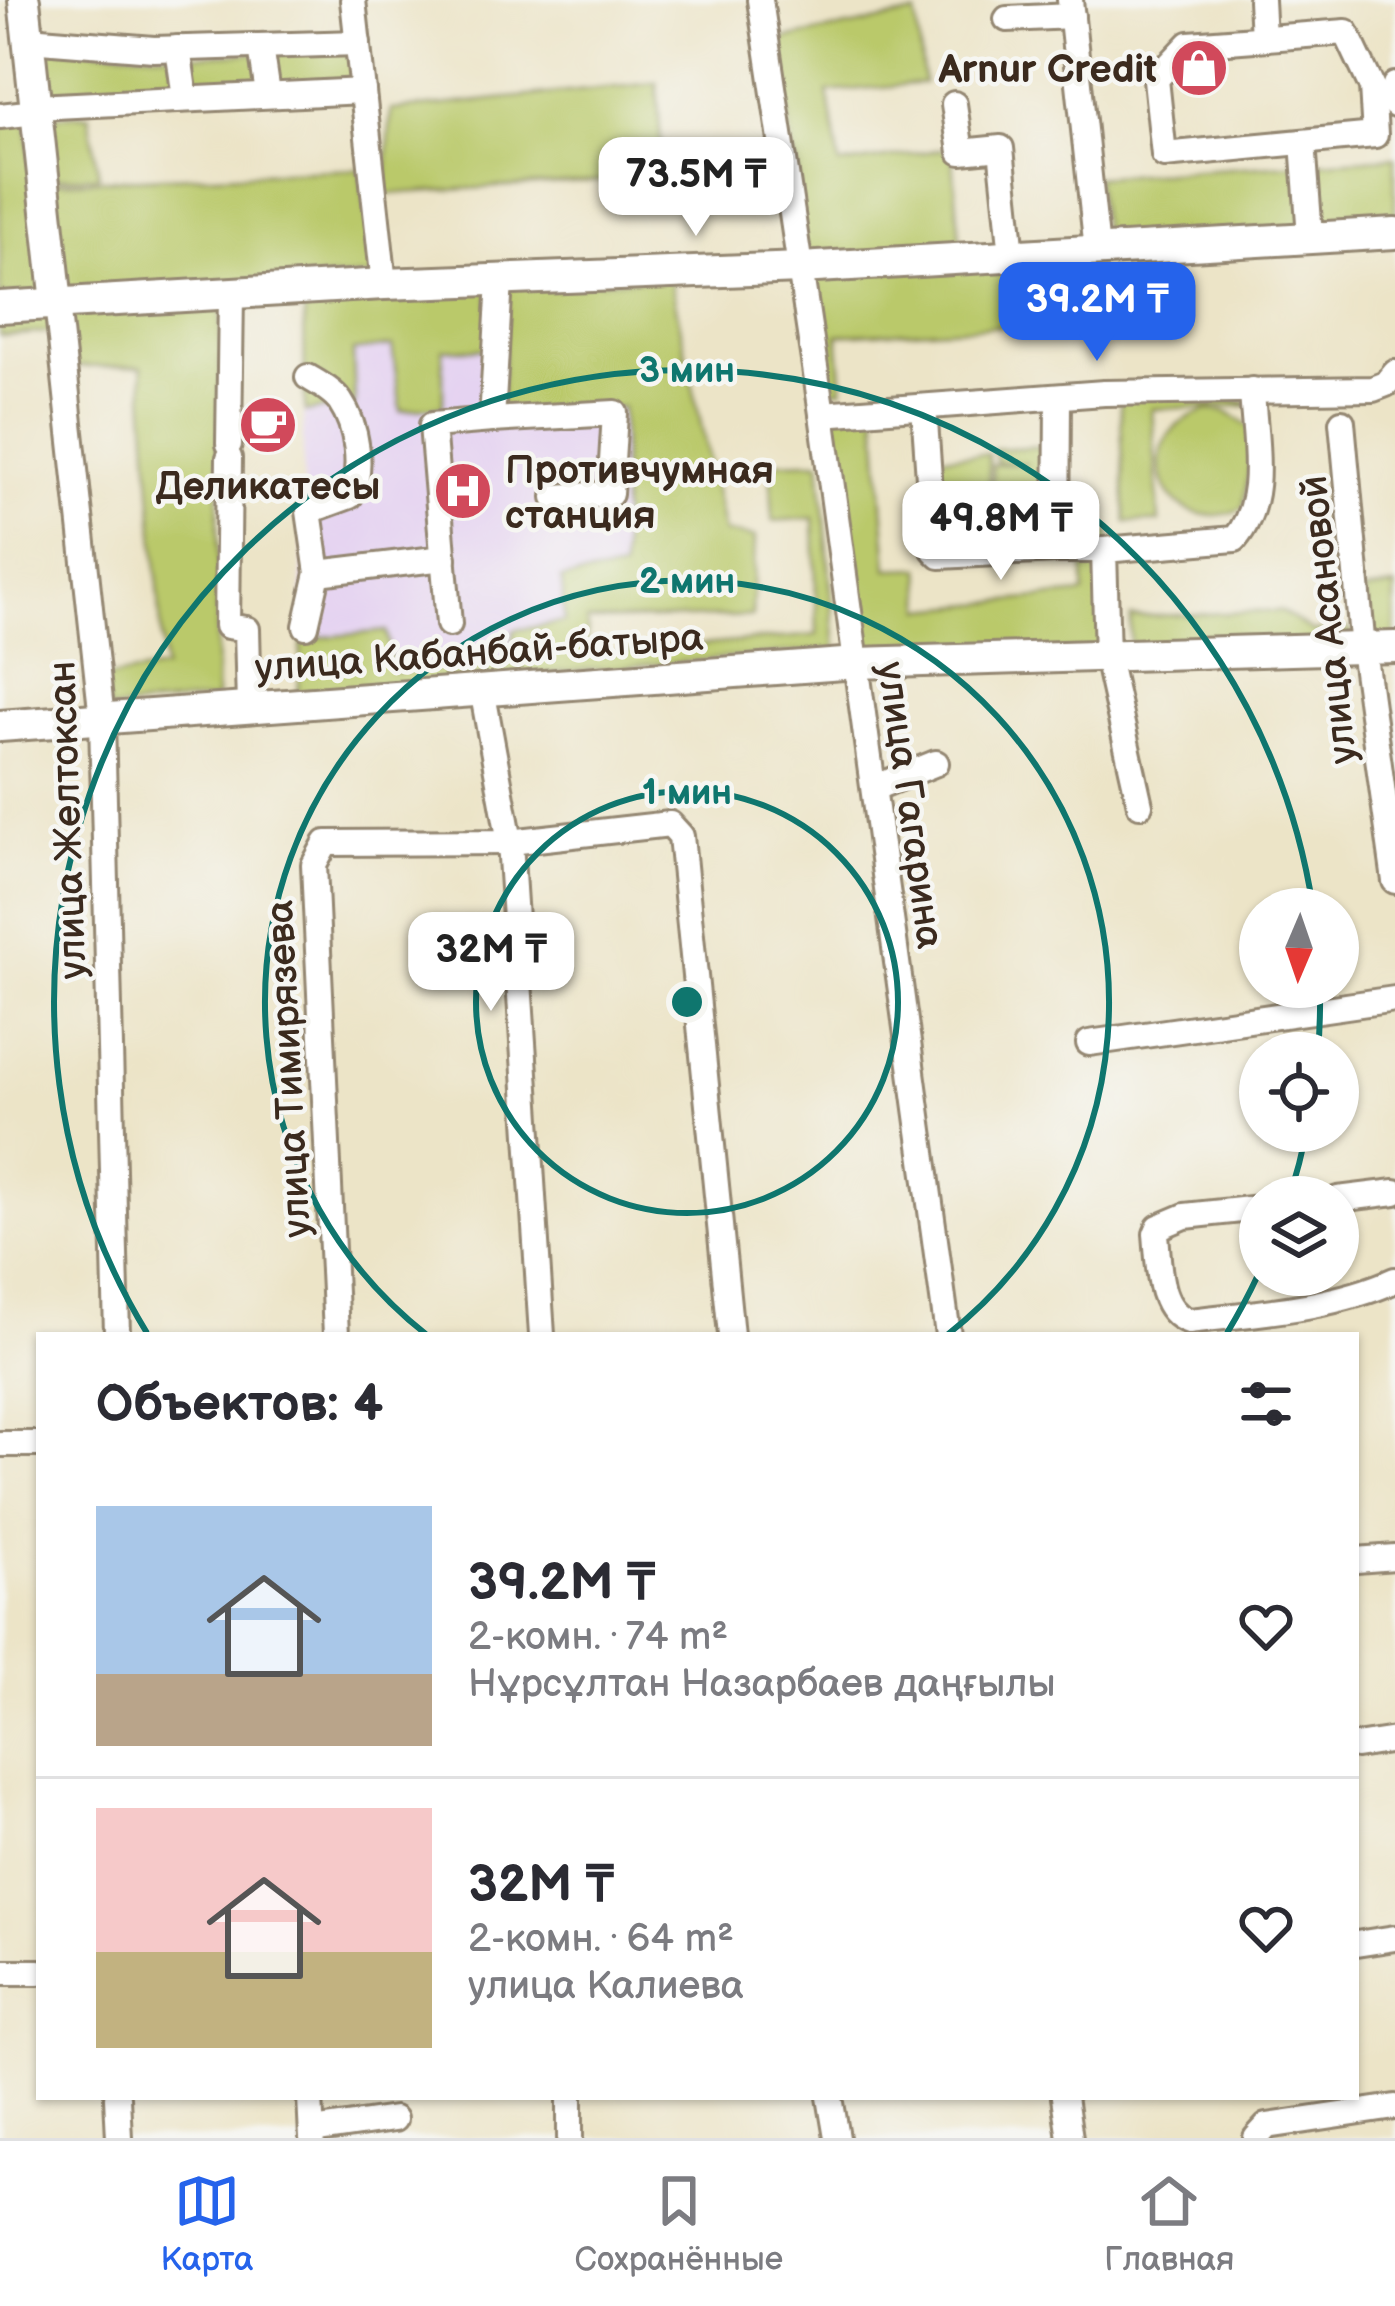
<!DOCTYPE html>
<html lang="ru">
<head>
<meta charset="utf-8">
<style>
	:root { --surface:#fff; --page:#f2f2f3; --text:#2b2b33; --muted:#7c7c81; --line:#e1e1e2; --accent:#2563eb }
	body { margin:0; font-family:"Balsamiq Sans",sans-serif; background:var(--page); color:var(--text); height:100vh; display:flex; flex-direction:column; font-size:45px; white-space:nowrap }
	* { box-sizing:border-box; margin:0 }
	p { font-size:39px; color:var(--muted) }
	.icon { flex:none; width:66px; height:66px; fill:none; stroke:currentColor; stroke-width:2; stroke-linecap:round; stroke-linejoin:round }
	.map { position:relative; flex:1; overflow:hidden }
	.panel { position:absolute; left:36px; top:1332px; width:1323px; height:768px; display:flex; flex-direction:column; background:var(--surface); border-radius:0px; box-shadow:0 3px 9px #0004 }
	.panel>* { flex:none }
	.needle { width:78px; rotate:182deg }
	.controls { position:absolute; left:1239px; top:888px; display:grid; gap:24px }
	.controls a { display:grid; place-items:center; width:120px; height:120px; border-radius:50%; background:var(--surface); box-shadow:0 3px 9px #0004; font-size:60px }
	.price { position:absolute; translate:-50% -102px; padding:0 27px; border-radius:24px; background:#fff; color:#222; font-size:39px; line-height:78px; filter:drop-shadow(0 3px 6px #0008) }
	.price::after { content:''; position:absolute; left:50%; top:72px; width:36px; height:27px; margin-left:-18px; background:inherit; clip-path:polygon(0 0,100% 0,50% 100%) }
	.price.current { background:var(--accent); color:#fff }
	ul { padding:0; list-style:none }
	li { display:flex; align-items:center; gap:36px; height:300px; padding:0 60px }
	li+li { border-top:3px solid var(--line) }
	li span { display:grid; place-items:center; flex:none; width:336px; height:240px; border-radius:0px; color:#555 }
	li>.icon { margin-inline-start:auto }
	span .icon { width:144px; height:144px; fill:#fffc; stroke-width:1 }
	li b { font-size:51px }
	h2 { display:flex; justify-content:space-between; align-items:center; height:144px; padding:0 60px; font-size:51px }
	.tab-bar { display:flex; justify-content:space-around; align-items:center; height:168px; border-top:3px solid var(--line); background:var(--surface); font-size:33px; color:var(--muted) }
	.tab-bar a { display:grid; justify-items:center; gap:6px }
	.tab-bar .current { color:var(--accent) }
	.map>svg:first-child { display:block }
</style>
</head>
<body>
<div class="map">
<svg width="1395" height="2138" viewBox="0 0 1395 2138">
	<rect width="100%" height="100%" fill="#f6f6f2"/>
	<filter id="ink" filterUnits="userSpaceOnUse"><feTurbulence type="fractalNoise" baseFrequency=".00833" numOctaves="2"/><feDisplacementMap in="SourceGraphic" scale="24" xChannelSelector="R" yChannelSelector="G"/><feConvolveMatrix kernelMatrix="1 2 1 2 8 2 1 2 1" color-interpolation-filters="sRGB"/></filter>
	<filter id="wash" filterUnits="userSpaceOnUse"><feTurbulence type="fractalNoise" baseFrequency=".004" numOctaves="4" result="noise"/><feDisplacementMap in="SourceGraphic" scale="48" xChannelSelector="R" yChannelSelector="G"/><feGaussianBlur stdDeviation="2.7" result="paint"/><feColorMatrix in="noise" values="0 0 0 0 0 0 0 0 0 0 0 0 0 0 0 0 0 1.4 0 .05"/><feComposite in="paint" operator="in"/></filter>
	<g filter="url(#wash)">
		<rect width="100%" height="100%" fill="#ece4c7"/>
		<!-- built -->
		<polygon fill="#e5d3f1" points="508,285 623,407 622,570 511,664 393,672 338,635 302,639 304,296"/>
		<!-- green -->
		<g fill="#bac96b" stroke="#7a7a44" stroke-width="3">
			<polygon points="916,14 924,83 828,92 840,165 952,148 961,253 804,259 780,40"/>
			<polygon points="34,46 173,54 180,92 41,101"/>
			<polygon points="352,49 356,87 274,87 269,51"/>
			<polygon points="257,53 263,86 193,91 185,56"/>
			<polygon points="657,83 663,177 385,194 391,110"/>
			<polygon points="89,115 99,176 55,178 43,116"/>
			<polygon points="27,122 43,293 0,296 0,124"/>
			<polygon points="1395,157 1395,226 1104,240 1095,177"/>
			<polygon points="360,169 376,276 61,290 51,182"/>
			<polygon points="1008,262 1016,313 1095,302 1092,321 838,335 843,389 818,391 801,275"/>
			<polygon points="670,278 724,533 755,537 752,616 587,621 588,655 817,635 814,518 773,521 770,462 820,461 836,649 298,694 302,639 386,631 394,672 510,664 514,630 564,622 562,579 622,570 622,407 500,412 508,285"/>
			<polygon points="489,287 489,349 443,349 443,406 401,411 392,346 353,351 355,405 305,412 304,296"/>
			<polygon points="221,304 216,699 109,710 104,678 164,669 142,366 74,367 65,309"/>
			<polygon points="49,310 52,332 0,336 0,313"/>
			<polygon points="1147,384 1260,405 1152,409 1159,522 1126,522 1120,399"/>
			<polygon points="875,397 888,569 921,568 924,609 1084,594 1084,528 1110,533 1118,649 861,658 825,403"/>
			<path d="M1207,410l18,1 30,19 -12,78c-80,36 -121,-73 -36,-98z"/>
			<polygon points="1052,446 1051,462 1043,463 1046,532 995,534 992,465 1028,463 996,462 994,449"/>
			<polygon points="988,454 989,485 940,486 939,456"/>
			<polygon points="990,496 992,534 941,536 940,498"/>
			<polygon points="1395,587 1395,641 1371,642 1365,591"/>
			<polygon points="1280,611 1313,632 1351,629 1352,643 1130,648 1131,617"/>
		</g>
	</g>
	<g filter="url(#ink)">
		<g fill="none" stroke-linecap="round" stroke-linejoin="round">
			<defs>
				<g id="minor">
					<polyline points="353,0 384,284"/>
					<polyline points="760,0 822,414 948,1335"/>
					<polyline points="1070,0 1097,250"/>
					<polyline points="1261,0 1263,38"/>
					<polyline points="1007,19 1072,16"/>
					<polygon points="1346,32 1372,87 1375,135 1164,155 1156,79 1189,44"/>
					<polyline points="28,39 154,49 358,43"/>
					<polyline points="261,46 268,94"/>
					<polyline points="178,48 185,98"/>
					<polyline points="1395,85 1395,105"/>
					<polyline points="954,104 961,152 1001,148 1012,255"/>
					<polyline points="35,107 363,91"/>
					<polyline points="0,116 36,112"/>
					<polyline points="1303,142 1310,236"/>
					<polyline points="57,303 102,719 117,1335"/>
					<polyline points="924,407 934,550 940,556 1057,550 1058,397"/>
					<polyline points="822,414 1104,393 1373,389 1386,384 1395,373"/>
					<polyline points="492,420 615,413 610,494 555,497"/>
					<polyline points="1342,422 1363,649 1395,881"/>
					<polyline points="229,444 231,293"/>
					<polyline points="229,458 227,626 247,629 249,707"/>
					<polyline points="1057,550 1104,550"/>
					<polyline points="318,573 444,558"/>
					<polyline points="449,624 432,425 492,420 500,280"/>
					<path d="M306,626l12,-53 -9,-62 41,-15c14,-26 7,-70 -10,-95 -7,-10 -22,-18 -32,-24"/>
					<polyline points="482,689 510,842 542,1335"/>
					<polyline points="874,788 936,763"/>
					<path d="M1140,805l-33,-148 -3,-107 131,-11c34,-40 19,-99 17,-149"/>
					<polyline points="1089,1043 1395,999"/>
					<polyline points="1338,1199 1395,1192"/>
					<path d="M1260,1208l-75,8 -26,11 -3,7c3,29 1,77 33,87 67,-8 145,-13 206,-41"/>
					<polyline points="336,1335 314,865 326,843 510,842 670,824 681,836 731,1335"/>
					<polyline points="0,1444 39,1444"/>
					<polyline points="1356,1560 1395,1557"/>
					<polyline points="1356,1746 1395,1740"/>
					<polyline points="1356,1944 1395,1938"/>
					<polyline points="0,1972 39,1972"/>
					<polyline points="117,2097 119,2138"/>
					<polyline points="310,2097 312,2138"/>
					<polyline points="830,2097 837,2138"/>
					<polyline points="1064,2097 1070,2138"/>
					<polyline points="312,2131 394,2119"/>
					<polyline points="570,2138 570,2097"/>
					<polyline points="1256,2138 1267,2126 1395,2107"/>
				</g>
				<g id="major">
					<polyline points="24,0 57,303"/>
					<polyline points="0,307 384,284 800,268 1395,233"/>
					<polyline points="0,726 857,663 1395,647"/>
				</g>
			</defs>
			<!-- minor casing -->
			<use href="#minor" stroke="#948772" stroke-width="30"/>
			<!-- major casing -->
			<use href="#major" stroke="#948772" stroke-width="36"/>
			<!-- minor -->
			<use href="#minor" stroke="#fff" stroke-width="24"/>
			<!-- major -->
			<use href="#major" stroke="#fff" stroke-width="30"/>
		</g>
	</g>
	<!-- distance rings -->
	<g fill="none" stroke="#0f766e" stroke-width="6">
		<circle cx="687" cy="1002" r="211"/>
		<path d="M427 1335A422 422 0 1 1 947 1335"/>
		<path d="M1306 1134A633 633 0 0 1 1291 1192M1258 1275A633 633 0 0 1 1227 1333M147 1333A633 633 0 1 1 1313 908M1320 991A633 633 0 0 1 1318 1052"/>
	</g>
	<!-- icons -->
	<defs>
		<symbol id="shop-disc" viewBox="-11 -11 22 22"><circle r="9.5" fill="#d1495b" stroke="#f6f6f2"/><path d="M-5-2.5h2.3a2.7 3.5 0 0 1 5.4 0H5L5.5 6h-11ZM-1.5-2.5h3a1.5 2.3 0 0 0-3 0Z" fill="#fff"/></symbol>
		<symbol id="cafe-disc" viewBox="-11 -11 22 22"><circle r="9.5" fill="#d1495b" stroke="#f6f6f2"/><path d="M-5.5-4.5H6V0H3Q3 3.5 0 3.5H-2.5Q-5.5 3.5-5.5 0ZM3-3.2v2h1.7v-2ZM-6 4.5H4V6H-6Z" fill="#fff"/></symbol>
		<symbol id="hospital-disc" viewBox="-11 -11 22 22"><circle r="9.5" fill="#d1495b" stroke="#f6f6f2"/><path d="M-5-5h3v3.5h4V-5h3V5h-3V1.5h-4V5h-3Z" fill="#fff"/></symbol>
	</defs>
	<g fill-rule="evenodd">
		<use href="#shop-disc" x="1166" y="35" width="66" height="66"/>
		<use href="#cafe-disc" x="235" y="392" width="66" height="66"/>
		<use href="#hospital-disc" x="430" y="458" width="66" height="66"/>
	</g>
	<g text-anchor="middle" stroke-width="9" stroke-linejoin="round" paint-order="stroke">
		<!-- poi labels -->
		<g font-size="39" font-weight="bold" fill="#3b2a1e" stroke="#f6f6f2" text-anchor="end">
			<text x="1157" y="82">Arnur Credit</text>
			<text x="505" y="483" text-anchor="start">Противчумная<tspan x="505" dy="45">станция</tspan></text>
			<text x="268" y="499" text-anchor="middle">Деликатесы</text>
		</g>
		<!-- street labels -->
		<g font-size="39" fill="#3b2a1e" stroke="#f6f6f2">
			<text transform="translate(1327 620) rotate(-96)" y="14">улица Асановой</text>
			<text transform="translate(479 651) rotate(-4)" y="14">улица Кабанбай-батыра</text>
			<text transform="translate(912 805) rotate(82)" y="14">улица Гагарина</text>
			<text transform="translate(66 820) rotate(-92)" y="14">улица Желтоксан</text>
			<text transform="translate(287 1069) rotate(-93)" y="14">улица Тимирязева</text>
		</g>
	</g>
	<circle cx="687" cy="1002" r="18" fill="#0f766e" stroke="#f6f6f2" stroke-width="6"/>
	<g font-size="36" text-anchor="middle" font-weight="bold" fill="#0f766e" stroke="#f6f6f2" stroke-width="9" stroke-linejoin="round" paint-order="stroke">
		<text x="687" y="382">3 мин</text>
		<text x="687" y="593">2 мин</text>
		<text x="687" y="804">1 мин</text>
	</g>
</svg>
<div class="controls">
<a><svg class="needle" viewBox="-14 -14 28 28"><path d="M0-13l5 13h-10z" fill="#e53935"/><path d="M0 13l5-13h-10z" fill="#7c7c81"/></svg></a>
<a><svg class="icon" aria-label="locate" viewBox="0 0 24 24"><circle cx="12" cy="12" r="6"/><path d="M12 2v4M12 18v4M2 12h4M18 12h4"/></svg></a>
<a><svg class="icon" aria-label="layers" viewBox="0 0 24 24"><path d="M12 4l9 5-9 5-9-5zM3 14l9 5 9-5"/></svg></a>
</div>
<b class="price" style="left:696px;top:239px">73.5M ₸</b>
<b class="price current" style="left:1097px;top:364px">39.2M ₸</b>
<b class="price" style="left:1001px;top:583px">49.8M ₸</b>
<b class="price" style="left:491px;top:1014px">32M ₸</b>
<section class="panel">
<h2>Объектов: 4<svg class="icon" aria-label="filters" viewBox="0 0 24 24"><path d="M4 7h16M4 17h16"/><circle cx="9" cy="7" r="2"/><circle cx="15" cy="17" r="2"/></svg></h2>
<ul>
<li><span style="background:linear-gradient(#a9c7e8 70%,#b9a48a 0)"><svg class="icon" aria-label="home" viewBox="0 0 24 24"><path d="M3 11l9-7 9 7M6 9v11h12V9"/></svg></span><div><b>39.2M ₸</b><p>2-комн. · 74 m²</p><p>Нұрсұлтан Назарбаев даңғылы</p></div><svg class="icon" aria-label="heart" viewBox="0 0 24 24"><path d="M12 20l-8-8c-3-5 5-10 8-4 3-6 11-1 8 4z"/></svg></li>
<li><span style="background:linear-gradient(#f6c9c9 60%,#c2b280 0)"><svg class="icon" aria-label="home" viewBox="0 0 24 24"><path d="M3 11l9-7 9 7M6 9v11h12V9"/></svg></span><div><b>32M ₸</b><p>2-комн. · 64 m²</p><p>улица Калиева</p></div><svg class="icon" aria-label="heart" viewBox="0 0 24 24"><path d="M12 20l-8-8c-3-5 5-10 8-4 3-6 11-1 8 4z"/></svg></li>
</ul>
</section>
</div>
<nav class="tab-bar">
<a class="current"><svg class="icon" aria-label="map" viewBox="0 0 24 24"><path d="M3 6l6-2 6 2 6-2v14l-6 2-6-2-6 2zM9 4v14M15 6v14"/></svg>Карта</a>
<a><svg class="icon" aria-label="saved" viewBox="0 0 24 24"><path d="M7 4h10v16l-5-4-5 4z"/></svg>Сохранённые</a>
<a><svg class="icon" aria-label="home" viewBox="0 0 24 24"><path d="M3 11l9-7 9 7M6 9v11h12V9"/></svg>Главная</a>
</nav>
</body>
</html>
